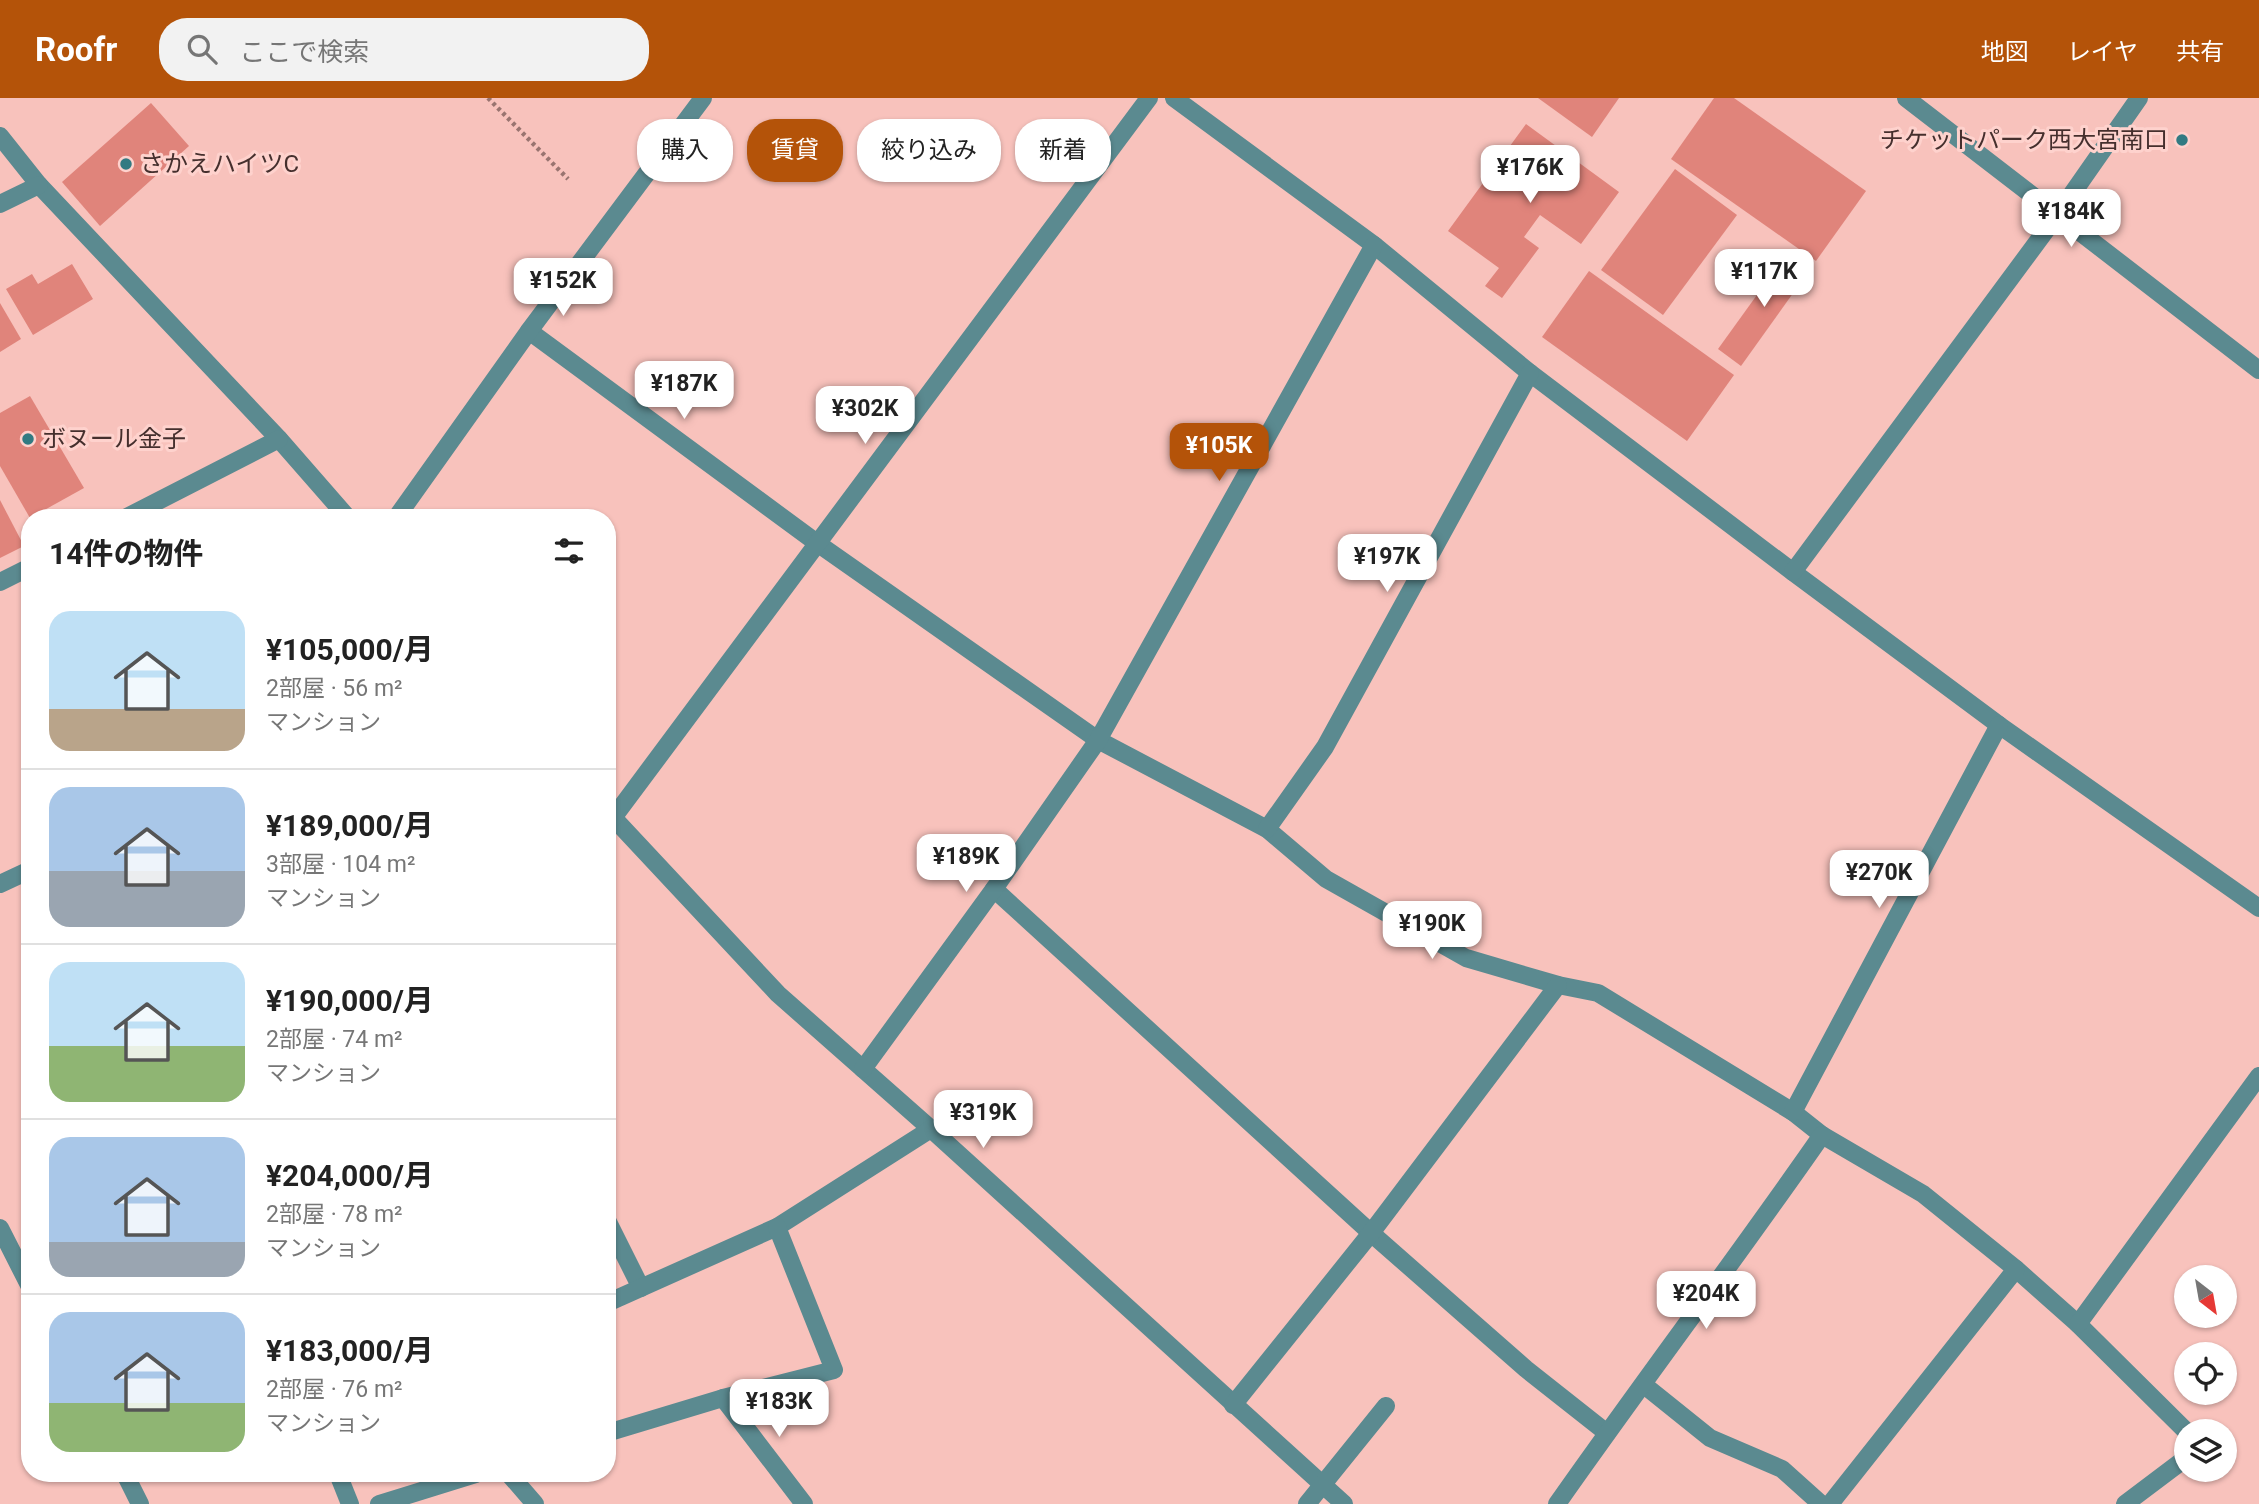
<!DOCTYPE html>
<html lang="ja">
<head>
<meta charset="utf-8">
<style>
	:root { --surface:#fff; --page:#f2f2f2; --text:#222; --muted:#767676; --line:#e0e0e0; --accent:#b45309 }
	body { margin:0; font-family:Roboto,"Noto Sans JP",sans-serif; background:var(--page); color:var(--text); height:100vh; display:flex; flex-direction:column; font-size:26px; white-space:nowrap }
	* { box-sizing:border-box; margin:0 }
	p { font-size:23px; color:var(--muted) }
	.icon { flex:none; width:38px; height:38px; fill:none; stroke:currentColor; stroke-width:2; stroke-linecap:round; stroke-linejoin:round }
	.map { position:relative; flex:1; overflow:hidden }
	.panel { position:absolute; left:21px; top:411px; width:595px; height:973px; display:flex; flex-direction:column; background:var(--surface); border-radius:28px; box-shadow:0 2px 5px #0004 }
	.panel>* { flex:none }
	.banner { position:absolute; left:637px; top:21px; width:665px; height:63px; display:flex; gap:14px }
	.needle { width:46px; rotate:149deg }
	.tools { position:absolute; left:2174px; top:1167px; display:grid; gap:14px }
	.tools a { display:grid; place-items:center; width:63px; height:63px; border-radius:50%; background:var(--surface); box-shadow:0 2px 5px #0004; font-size:35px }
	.price { position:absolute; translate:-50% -60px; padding:0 16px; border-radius:14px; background:#fff; color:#222; font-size:23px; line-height:46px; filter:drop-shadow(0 2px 4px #0008) }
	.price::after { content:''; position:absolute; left:50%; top:42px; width:21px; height:16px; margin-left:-10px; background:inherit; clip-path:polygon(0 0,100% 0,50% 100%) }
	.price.current { background:var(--accent); color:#fff }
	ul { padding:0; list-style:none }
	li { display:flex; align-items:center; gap:21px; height:175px; padding:0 28px }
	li+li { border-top:2px solid var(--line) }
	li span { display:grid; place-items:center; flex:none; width:196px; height:140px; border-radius:21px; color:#555 }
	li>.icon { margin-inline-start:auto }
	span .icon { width:84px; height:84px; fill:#fffc; stroke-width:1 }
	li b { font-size:30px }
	h2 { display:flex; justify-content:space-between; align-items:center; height:84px; padding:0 28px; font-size:30px }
	.chip { padding:0 24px; border-radius:28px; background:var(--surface); box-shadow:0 2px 5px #0004; font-size:24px; line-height:63px }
	.chip.current { background:var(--accent); color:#fff }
	header { display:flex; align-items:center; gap:42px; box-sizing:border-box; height:98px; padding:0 35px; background:var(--accent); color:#fff }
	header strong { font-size:33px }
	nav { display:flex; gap:38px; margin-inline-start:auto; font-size:24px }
	.search { width:490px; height:63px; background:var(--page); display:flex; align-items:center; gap:18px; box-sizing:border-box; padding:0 24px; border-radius:28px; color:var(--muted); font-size:26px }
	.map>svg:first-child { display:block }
</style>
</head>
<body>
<header>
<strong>Roofr</strong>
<div class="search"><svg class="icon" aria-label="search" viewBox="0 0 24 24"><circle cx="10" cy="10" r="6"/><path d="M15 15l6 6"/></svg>ここで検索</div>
<nav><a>地図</a><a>レイヤ</a><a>共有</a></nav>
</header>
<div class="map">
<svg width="2259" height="1406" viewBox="0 0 2259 1406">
	<rect width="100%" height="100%" fill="#f8c2bc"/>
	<!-- building -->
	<g fill="#e0847b">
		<polygon points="1538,0 1619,0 1592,39"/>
		<polygon points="1714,0 1734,0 1866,93 1816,163 1671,61"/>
		<polygon points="151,5 189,48 100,128 62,84"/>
		<polygon points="1526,26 1619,94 1581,146 1540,117 1524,139 1539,150 1502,200 1485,188 1499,170 1448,133"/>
		<polygon points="1675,71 1737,117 1663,217 1601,172"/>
		<polygon points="1788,154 1811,170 1741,268 1718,251"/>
		<polygon points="72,166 93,201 33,237 6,191 32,176 38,186"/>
		<polygon points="1589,173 1734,277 1687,343 1542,239"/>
		<polygon points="0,205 21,241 0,254"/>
		<polygon points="30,298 84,390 30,420 0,368 0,315"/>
		<polygon points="0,402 24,448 0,460"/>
	</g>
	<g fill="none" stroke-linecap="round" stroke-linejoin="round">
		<!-- path -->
		<polyline stroke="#997470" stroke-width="4.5" stroke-dasharray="3.5 3.5" stroke-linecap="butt" points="488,0 568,81"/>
		<!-- minor -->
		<g stroke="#5b8a90" stroke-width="18">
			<polyline points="1174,0 1374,147 1530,275 1793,474 1999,627 2259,810"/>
			<polyline points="1906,0 2259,272"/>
			<polyline points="0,38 39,87 279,341 348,420"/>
			<polyline points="0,106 39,87"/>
			<polyline points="529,233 817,445 1098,642 1267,731 1326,781 1466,860 1558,887 1598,895 1793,1014 1822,1037 1923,1096 2016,1171 2078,1226 2187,1334"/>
			<polyline points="125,420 279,341"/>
			<polyline points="396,420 529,233 703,0"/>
			<polyline points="1793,474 2058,116 2139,0"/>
			<polyline points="0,484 30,469"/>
			<polyline points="607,713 778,896 931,1031 1344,1406"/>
			<polyline points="613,720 1149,0"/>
			<polyline points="1267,731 1325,649 1530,275"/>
			<polyline points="0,786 30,772"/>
			<polyline points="994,791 1371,1135 1526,1271 1607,1335"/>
			<polyline points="863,971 994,791 1098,642 1374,147"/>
			<polyline points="1793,1014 1999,627"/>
			<polyline points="607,1122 641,1190"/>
			<polyline points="0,1130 30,1189"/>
			<polyline points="607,1205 777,1129 931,1031"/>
			<polyline points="2078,1226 2259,978"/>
			<polyline points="1644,1287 1710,1340 1782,1371 1821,1406"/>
			<polyline points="723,1300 804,1406"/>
			<polyline points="1233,1307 1371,1135 1558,887"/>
			<polyline points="607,1335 723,1300 834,1272 777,1129"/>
			<polyline points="125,1376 140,1406"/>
			<polyline points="338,1376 350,1406"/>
			<polyline points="509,1376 535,1406"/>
			<polyline points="379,1406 476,1376"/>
			<polyline points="1307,1406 1386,1308"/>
			<path d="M1557,1406c87,-124 178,-244 265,-369"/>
			<polyline points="1830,1406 2016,1171"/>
			<polyline points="2125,1406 2186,1360"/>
		</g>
	</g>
	<!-- markers -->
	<g fill="#327a82" stroke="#fed2cd" stroke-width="2.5">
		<circle cx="2182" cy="42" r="7"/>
		<circle cx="126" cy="66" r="7"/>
		<circle cx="28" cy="341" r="7"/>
	</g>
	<g text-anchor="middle" stroke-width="6" stroke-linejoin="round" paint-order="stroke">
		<!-- poi labels -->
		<g font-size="24" fill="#452f2d" stroke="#fed2cd" text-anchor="start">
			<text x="2168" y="50" text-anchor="end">チケットパーク西大宮南口</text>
			<text x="140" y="74">さかえハイツC</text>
			<text x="42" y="349">ボヌール金子</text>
		</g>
	</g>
</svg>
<div class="tools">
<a><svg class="needle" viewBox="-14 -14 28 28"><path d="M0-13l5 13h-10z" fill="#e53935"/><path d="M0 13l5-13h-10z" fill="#767676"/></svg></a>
<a><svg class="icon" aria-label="locate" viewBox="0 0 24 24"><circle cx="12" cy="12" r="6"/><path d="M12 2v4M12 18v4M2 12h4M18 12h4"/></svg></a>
<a><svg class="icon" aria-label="layers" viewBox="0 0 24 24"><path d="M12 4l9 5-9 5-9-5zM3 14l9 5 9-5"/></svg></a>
</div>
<b class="price" style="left:1530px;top:107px">¥176K</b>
<b class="price" style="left:2071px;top:151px">¥184K</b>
<b class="price" style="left:1764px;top:211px">¥117K</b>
<b class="price" style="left:563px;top:220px">¥152K</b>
<b class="price" style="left:684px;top:323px">¥187K</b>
<b class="price" style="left:865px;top:348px">¥302K</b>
<b class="price current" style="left:1219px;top:385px">¥105K</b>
<b class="price" style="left:1387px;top:496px">¥197K</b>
<b class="price" style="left:966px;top:796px">¥189K</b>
<b class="price" style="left:1879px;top:812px">¥270K</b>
<b class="price" style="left:1432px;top:863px">¥190K</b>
<b class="price" style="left:983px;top:1052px">¥319K</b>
<b class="price" style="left:1706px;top:1233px">¥204K</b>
<b class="price" style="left:779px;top:1341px">¥183K</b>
<div class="banner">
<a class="chip">購入</a>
<a class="chip current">賃貸</a>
<a class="chip">絞り込み</a>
<a class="chip">新着</a>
</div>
<section class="panel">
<h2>14件の物件<svg class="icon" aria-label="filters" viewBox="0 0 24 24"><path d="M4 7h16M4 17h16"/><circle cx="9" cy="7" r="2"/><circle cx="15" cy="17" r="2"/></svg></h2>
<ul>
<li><span style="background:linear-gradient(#bfe0f5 70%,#b9a48a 0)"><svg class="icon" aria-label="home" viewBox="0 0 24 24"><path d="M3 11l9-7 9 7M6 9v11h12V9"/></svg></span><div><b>¥105,000/月</b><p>2部屋 · 56 m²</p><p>マンション</p></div></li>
<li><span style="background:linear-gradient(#a9c7e8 60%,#9aa5b1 0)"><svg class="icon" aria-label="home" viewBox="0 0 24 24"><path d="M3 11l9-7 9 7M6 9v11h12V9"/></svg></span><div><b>¥189,000/月</b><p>3部屋 · 104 m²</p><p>マンション</p></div></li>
<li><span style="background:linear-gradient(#bfe0f5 60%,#8fb573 0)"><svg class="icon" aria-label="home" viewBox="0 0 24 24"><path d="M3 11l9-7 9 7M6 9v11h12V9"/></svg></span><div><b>¥190,000/月</b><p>2部屋 · 74 m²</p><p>マンション</p></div></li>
<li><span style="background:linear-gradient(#a9c7e8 75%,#9aa5b1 0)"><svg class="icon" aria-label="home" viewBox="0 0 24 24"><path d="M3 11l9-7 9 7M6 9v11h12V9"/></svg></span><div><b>¥204,000/月</b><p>2部屋 · 78 m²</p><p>マンション</p></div></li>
<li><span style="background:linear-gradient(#a9c7e8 65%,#8fb573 0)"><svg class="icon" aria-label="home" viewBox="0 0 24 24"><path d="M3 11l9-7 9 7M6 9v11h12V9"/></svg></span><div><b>¥183,000/月</b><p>2部屋 · 76 m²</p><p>マンション</p></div></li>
</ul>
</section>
</div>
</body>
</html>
